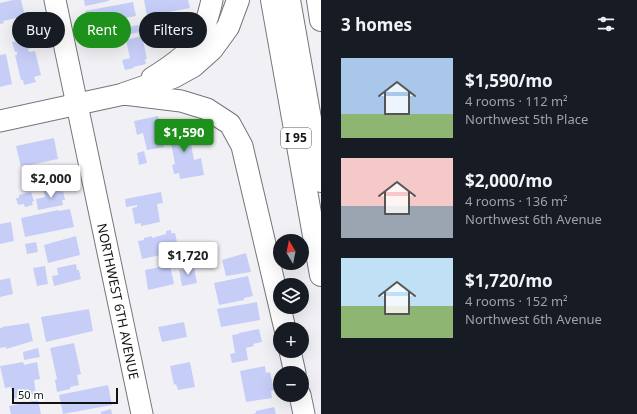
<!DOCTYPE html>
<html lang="en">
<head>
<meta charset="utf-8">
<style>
	:root { --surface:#171b24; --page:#242831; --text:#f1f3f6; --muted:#9ea1a6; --accent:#1e911c }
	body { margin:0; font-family:"Noto Sans",sans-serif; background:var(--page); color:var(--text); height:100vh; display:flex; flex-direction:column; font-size:15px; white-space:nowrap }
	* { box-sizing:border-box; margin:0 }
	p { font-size:13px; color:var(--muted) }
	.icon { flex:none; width:22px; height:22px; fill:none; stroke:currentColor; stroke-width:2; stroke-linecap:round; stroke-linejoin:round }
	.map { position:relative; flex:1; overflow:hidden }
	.panel { display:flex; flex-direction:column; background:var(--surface); width:316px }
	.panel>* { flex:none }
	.guide { position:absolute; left:12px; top:12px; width:249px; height:36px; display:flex; gap:8px }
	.needle { width:26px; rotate:350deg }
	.tools { position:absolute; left:273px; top:234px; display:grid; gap:8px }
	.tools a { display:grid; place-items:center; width:36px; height:36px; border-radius:50%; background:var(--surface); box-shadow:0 4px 16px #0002; font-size:20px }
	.scale { position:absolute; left:12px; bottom:10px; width:106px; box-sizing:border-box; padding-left:4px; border:2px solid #111213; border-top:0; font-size:11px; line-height:14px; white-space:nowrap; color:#111213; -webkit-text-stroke:3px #fff; paint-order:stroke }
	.price { position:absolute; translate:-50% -34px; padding:0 9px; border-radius:4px; background:#fff; color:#222; font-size:13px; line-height:26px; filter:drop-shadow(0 1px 2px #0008) }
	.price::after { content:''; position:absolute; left:50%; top:24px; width:12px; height:9px; margin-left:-6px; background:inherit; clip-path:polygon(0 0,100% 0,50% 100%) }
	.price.active { background:var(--accent); color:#fff }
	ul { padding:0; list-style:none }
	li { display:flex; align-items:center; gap:12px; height:100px; padding:0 20px }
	li span { display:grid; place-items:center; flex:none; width:112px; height:80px; border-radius:0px; color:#555 }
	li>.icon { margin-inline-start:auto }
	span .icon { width:48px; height:48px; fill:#fffc; stroke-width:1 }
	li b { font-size:17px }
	h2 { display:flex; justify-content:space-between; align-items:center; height:48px; padding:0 20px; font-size:17px }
	.tag { padding:0 14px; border-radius:18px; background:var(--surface); box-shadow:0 4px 16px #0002; font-size:14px; line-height:36px }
	.tag.active { background:var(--accent); color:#fff }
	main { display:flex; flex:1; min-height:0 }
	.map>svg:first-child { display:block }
</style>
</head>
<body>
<main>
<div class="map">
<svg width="321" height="414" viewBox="0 0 321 414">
	<rect width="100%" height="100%" fill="#f1f1f5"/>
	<!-- building -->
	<g fill="#c6cef8">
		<polygon points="13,0 21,0 25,16 3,21 4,23 0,24 0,3"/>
		<polygon points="84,0 109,0 109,1 85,6"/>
		<polygon points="144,0 188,0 190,8 147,16"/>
		<polygon points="133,2 136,16 88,25 85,11"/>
		<polygon points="138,25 140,32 121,36 120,33 117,34 116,30"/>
		<polygon points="142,36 147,59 145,59 146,64 133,67 134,68 125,70 122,60 130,58 126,40"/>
		<polygon points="29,38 31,48 28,49 29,52 35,51 41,75 34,77 36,82 24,85 23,80 21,80 15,55 17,55 17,52 15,52 12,42"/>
		<polygon points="6,54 12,84 0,87 0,55"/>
		<polygon points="158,116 164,147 147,150 143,133 137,135 134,121"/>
		<polygon points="187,122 194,160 201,158 204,175 180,179 179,173 174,174 172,165 175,164 168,126"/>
		<polygon points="54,138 58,159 21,167 16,146"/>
		<polygon points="144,151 147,163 139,165 137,153"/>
		<polygon points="59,187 60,192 63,191 65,200 62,200 63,205 38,210 36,199 45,197 43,190"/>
		<polygon points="31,192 34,201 32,202 33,205 25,207 24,204 18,205 16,198 19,198 19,195"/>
		<polygon points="161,192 163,203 157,204 160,222 141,226 141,223 135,224 132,208 137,207 137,205 126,207 125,199"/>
		<polygon points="70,209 74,227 25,237 21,218 58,210 58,211"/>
		<polygon points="11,222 14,241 0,244 0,224"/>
		<polygon points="171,230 171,233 175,233 179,251 142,259 138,241 144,240 144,238 152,236 152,238 166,234 166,231"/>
		<polygon points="76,236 80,255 48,263 44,245"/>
		<polygon points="36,242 38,252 27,254 25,244"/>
		<polygon points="246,253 251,272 226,276 222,260"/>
		<polygon points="76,264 77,270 79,270 81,279 54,286 52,276 58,275 57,268"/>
		<polygon points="170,265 174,284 148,290 145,270"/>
		<polygon points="45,266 48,284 37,286 33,268"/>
		<polygon points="194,267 197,283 182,286 179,270"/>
		<polygon points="248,276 253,296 244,298 244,300 219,305 214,283"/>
		<polygon points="10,278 13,294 0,297 0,280"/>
		<polygon points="257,302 260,320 221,327 217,309"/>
		<polygon points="89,309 93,331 46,342 41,317"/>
		<polygon points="184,322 187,337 162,342 158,327"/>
		<polygon points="29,323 33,341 6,349 6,347 0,348 0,328 2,328 2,327"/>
		<polygon points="259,329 262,342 253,344 254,346 246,348 248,360 232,363 230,354 235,353 232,335 239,334 239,333"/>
		<polygon points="74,343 81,374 77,375 79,385 70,387 70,389 57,392 55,380 57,379 50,348"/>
		<polygon points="38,348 40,357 24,360 23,352"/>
		<polygon points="23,362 24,365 37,362 40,379 34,380 36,394 13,399 11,387 5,388 0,366"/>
		<polygon points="190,362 195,387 178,390 176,384 174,385 170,366"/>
		<polygon points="265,366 266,373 270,372 274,390 271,391 272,398 246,402 240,371"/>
		<polygon points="108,385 112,405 63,414 59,395"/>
		<polygon points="38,400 41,414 11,414 9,406"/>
		<polygon points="274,407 276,414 253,414 256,413 256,411"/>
		<polygon points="111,409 112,414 101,414 101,412"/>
	</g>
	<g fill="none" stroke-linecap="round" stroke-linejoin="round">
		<defs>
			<g id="minor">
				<path id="s1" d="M55,0l87,414"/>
				<path d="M152,78c37,-23 51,-35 60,-78"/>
				<polyline points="0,121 124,94 181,101 207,109 230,124 242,146 285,329"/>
				<polyline points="290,351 295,373"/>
				<polyline points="300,395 304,414"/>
			</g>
			<g id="highway">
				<polyline points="272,0 321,275"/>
				<polyline points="289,0 321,181"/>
				<polyline points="318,0 321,20"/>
				<polyline points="124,94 173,77 193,66 212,49 228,27 238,0"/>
			</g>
		</defs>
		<!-- minor casing -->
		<use href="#minor" stroke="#747579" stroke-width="23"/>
		<!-- highway casing -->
		<use href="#highway" stroke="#747579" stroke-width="24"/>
		<!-- minor -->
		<use href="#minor" stroke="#fff" stroke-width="21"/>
		<!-- highway -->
		<use href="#highway" stroke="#fff" stroke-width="22"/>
	</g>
	<g text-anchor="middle" stroke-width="3" stroke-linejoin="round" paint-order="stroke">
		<!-- shield labels -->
		<rect fill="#fff" stroke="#58595a" stroke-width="1" x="281" y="128" width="30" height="20" rx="3"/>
		<g font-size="12" font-weight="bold" fill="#111213">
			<text x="296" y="142">I 95</text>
		</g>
		<!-- street labels -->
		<g font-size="13" fill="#111213" stroke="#fff">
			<text dy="5" stroke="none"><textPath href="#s1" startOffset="308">NORTHWEST 6TH AVENUE</textPath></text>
		</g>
	</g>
</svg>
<div class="tools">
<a><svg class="needle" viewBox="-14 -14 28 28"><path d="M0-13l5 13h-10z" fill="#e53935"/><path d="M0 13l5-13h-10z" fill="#9ea1a6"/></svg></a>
<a><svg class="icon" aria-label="layers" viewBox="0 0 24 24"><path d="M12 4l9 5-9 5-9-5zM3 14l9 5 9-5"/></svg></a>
<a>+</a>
<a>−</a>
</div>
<div class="scale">50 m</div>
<b class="price active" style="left:184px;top:153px">$1,590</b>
<b class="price" style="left:51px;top:199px">$2,000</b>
<b class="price" style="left:188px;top:276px">$1,720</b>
<div class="guide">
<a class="tag">Buy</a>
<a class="tag active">Rent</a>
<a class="tag">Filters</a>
</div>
</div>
<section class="panel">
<h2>3 homes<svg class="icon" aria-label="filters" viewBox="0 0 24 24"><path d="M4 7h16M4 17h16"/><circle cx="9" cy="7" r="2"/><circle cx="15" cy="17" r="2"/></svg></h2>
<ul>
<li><span style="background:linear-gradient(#a9c7e8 70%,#8fb573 0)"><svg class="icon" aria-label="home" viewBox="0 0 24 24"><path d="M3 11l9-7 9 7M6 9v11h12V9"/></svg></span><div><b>$1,590/mo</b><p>4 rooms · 112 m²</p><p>Northwest 5th Place</p></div></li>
<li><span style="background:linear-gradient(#f6c9c9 60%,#9aa5b1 0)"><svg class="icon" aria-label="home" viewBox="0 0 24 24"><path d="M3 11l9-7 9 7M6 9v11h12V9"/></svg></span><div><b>$2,000/mo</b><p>4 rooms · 136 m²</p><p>Northwest 6th Avenue</p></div></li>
<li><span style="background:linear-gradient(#bfe0f5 60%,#8fb573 0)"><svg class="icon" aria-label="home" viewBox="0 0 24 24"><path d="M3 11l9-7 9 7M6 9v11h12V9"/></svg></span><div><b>$1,720/mo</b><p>4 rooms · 152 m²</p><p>Northwest 6th Avenue</p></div></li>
</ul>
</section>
</main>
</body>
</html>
